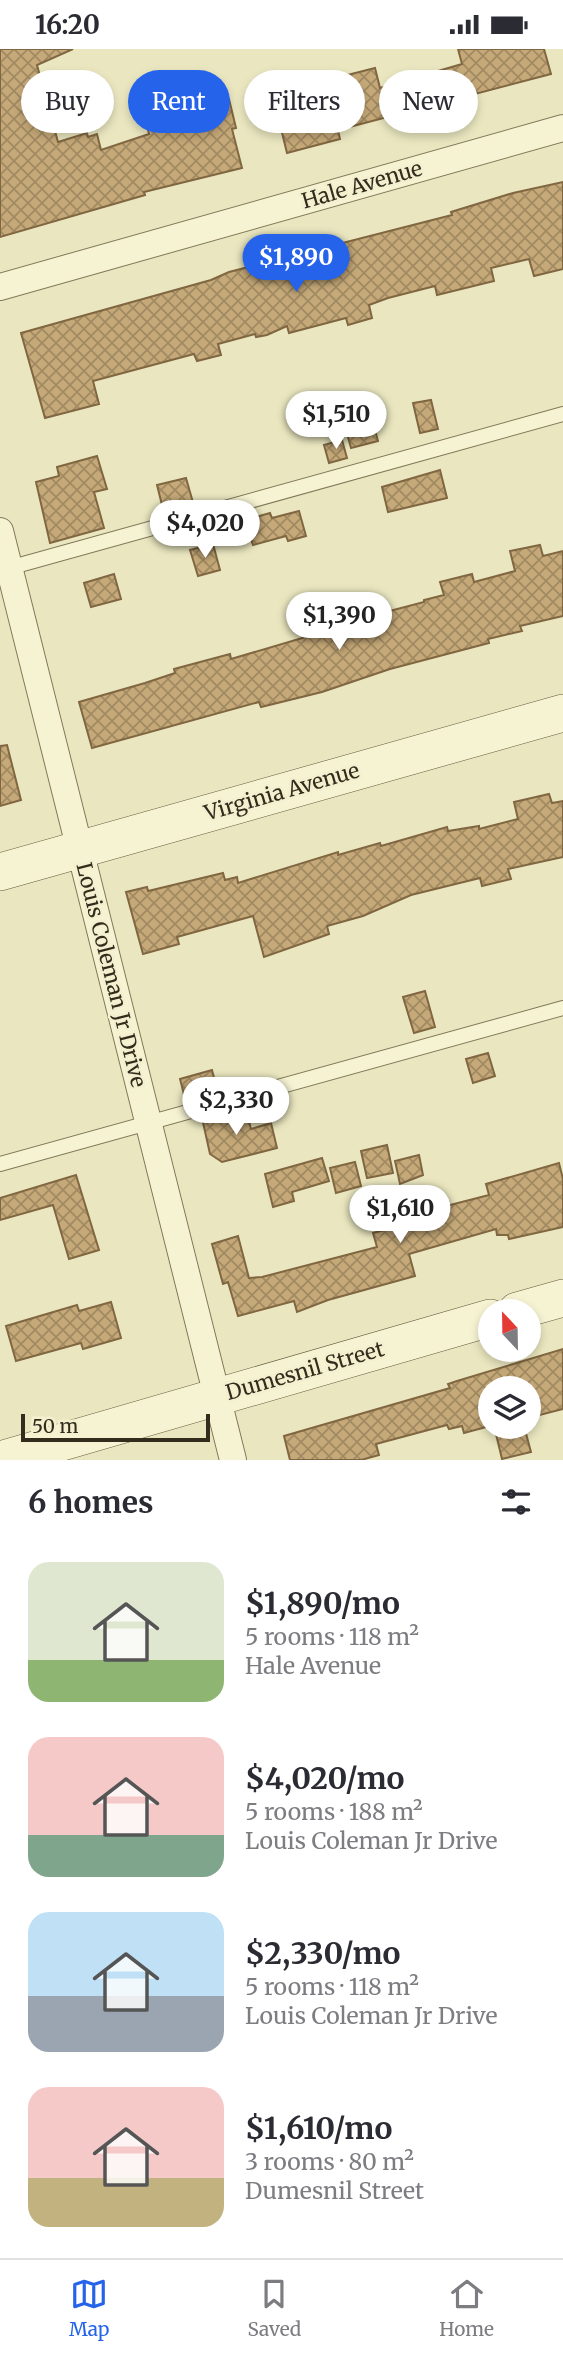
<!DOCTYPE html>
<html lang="en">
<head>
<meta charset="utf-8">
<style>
	:root { --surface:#fff; --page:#f2f2f3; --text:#2b2b33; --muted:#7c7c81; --line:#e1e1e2; --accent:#2563eb }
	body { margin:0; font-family:Merriweather,serif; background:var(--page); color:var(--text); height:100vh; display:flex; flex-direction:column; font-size:26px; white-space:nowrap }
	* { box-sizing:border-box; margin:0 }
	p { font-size:23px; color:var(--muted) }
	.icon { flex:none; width:38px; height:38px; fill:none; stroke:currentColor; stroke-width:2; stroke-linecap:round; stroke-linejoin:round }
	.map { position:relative; height:1411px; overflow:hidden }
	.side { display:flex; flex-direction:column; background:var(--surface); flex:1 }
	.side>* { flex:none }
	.top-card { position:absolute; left:21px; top:21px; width:522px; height:63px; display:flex; gap:14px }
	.needle { width:46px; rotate:338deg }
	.tools { position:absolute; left:478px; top:1250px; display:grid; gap:14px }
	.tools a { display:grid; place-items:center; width:63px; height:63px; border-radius:50%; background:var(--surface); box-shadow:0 4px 10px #0003; font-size:35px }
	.scale { position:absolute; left:21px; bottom:18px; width:189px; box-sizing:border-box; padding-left:7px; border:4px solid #332c1d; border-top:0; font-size:19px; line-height:24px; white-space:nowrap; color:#332c1d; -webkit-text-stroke:5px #f2f0cf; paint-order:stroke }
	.price { position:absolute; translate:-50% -60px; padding:0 16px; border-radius:24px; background:#fff; color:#222; font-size:23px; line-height:46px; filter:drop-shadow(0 2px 4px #0008) }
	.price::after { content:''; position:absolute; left:50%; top:42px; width:21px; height:16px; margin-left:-10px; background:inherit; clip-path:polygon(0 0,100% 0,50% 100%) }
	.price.current { background:var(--accent); color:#fff }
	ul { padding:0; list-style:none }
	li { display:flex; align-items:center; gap:21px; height:175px; padding:0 28px }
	li span { display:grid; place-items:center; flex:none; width:196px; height:140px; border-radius:21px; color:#555 }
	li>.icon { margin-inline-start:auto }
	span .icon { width:84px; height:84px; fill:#fffc; stroke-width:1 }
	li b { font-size:30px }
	h2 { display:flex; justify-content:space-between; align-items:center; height:84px; padding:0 28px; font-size:30px }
	.chip { padding:0 24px; border-radius:32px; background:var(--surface); box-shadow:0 4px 10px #0003; font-size:24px; line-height:63px }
	.chip.current { background:var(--accent); color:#fff }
	.status { display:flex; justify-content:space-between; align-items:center; height:49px; padding:0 35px; background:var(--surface); direction:ltr }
	.status svg { height:19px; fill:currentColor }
	.menu { display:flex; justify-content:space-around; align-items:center; height:98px; border-top:2px solid var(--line); background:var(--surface); font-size:19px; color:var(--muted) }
	.menu a { display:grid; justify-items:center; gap:4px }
	.menu .current { color:var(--accent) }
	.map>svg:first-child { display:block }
</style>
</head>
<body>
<div class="status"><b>16:20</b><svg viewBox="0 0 49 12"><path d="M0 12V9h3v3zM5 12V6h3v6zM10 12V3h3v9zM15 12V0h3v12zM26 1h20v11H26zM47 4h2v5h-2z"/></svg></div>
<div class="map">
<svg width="563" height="1411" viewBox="0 0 563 1411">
	<defs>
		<pattern id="building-cross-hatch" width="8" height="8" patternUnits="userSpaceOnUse" patternTransform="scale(1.75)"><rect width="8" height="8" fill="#c6a978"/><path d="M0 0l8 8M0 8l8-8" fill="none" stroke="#a18a62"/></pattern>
	</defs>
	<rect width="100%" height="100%" fill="#eae7c0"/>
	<!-- building -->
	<g fill="url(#building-cross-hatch)" stroke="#806741" stroke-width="2">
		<polygon points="0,0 73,0 37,16 58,93 87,84 88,88 97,85 101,101 149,85 146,73 172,66 168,49 215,39 219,52 229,50 236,79 232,80 242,119 144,143 145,146 0,188"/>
		<polygon points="458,0 544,0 551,25 338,81 340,90 287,104 274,51 307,42 313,39 312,35 375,19 380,39 462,15"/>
		<polygon points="563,133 563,220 534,227 529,210 491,219 494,232 437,246 435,237 388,249 369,256 372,269 348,276 346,269 289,284 287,277 267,286 256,288 255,285 218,295 221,306 197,312 194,305 93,332 99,355 45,369 21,284 211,231 229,223 452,166 451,163 513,144"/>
		<polygon points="431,351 438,380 420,384 413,354"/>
		<polygon points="371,366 378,392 351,399 344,374"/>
		<polygon points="342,391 347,409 329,414 324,396"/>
		<polygon points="97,407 107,440 94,443 104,479 50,494 36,433 59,427 57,418"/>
		<polygon points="440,421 447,449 388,463 382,438"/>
		<polygon points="186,429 194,457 164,464 157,436"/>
		<polygon points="299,462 306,487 288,492 286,487 253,496 245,471 270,464 272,469"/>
		<polygon points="213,495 220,521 198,527 190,501"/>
		<polygon points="540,496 543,507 563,502 563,567 520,577 522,582 488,590 489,594 390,620 322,643 261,658 259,653 92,699 79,653 145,634 175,624 174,620 230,605 231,610 326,582 325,579 424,553 424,551 444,546 440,533 472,525 474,533 515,522 510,502"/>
		<polygon points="114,525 121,550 91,558 84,534"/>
		<polygon points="7,696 21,751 0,757 0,697"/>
		<polygon points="549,745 552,754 563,752 563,808 508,820 511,830 482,837 480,829 411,846 363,867 327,877 329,885 264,908 253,867 177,888 179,895 143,905 126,843 147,838 148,842 223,824 225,831 237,828 238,834 338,803 338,806 380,794 381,797 447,778 448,782 479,777 479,780 518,770 514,753"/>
		<polygon points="425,942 435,978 414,984 403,948"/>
		<polygon points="488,1004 495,1027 473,1034 466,1010"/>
		<polygon points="212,1021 218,1044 186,1053 180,1030"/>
		<polygon points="224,1063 226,1070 247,1065 251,1080 271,1074 277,1099 222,1113 210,1105 202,1069"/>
		<polygon points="387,1096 393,1124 367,1129 361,1102"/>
		<polygon points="419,1106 423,1126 400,1135 395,1112"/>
		<polygon points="322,1109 329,1132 292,1143 294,1152 273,1158 265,1125"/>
		<polygon points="355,1113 361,1137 336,1144 330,1119"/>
		<polygon points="559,1114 563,1130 563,1178 509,1190 508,1186 497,1186 496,1180 409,1205 415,1227 328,1251 297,1263 294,1252 238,1267 228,1233 223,1235 212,1195 238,1187 249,1229 262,1228 377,1198 373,1184 421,1171 419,1164 489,1146 486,1135"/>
		<polygon points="76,1126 99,1201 69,1210 53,1156 0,1171 0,1149"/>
		<polygon points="111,1253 121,1289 83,1300 81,1294 16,1312 6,1277 77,1256 79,1262"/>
		<polygon points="563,1300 563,1360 528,1369 528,1339 490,1339 490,1377 464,1384 462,1377 449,1380 447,1376 376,1395 379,1406 361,1411 290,1411 284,1387 450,1339 448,1335 457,1332"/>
		<polygon points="494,1377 524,1377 531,1403 502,1410"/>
	</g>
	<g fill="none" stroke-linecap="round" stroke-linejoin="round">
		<defs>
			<g id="service">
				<polyline points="5,520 563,365"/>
				<polyline points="0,1115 563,959"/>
			</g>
			<g id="minor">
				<polyline points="0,238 563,79"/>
				<polyline points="0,482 233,1411"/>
			</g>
			<g id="secondary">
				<polyline points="0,823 563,664"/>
				<polyline points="517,1262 563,1249"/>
				<polyline points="0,1411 490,1269"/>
			</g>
		</defs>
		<!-- service casing -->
		<use href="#service" stroke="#827859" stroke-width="16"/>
		<!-- minor casing -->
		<use href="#minor" stroke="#827859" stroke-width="28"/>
		<!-- secondary casing -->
		<use href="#secondary" stroke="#64593d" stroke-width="38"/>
		<!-- service -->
		<use href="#service" stroke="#f6f3d3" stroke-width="14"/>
		<!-- minor -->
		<use href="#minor" stroke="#f6f3d3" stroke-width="26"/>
		<!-- secondary -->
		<use href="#secondary" stroke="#f6f3d3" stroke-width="37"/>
	</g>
	<g text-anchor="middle" stroke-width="5" stroke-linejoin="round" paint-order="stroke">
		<!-- street labels -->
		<g font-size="21" fill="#332c1d" stroke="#f2f0cf">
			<text transform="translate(362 136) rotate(-16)" y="7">Hale Avenue</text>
			<text transform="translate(282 743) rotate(-16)" y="7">Virginia Avenue</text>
			<text transform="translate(111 926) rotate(76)" y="7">Louis Coleman Jr Drive</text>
			<text transform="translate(305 1322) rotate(-16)" y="7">Dumesnil Street</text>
		</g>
	</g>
</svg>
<div class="tools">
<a><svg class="needle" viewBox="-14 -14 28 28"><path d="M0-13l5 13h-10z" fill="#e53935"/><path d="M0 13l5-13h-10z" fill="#7c7c81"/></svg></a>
<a><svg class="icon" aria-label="layers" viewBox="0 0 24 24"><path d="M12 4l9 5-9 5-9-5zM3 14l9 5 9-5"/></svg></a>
</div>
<div class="scale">50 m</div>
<b class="price current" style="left:296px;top:245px">$1,890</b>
<b class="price" style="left:336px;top:402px">$1,510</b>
<b class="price" style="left:205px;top:511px">$4,020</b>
<b class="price" style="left:339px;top:603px">$1,390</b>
<b class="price" style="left:236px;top:1088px">$2,330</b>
<b class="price" style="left:400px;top:1196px">$1,610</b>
<div class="top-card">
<a class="chip">Buy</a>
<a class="chip current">Rent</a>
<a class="chip">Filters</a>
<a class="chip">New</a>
</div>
</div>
<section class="side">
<h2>6 homes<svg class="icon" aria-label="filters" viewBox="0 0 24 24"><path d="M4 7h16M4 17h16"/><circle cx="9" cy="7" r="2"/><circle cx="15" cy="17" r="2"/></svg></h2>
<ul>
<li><span style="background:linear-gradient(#dfe7d0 70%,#8fb573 0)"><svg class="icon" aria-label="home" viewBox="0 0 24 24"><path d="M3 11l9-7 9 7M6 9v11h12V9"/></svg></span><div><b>$1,890/mo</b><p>5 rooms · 118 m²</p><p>Hale Avenue</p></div></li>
<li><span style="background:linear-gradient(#f6c9c9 70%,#7fa58c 0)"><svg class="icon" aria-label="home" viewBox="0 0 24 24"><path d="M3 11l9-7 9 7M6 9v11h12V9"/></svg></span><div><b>$4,020/mo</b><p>5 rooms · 188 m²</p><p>Louis Coleman Jr Drive</p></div></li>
<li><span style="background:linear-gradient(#bfe0f5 60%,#9aa5b1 0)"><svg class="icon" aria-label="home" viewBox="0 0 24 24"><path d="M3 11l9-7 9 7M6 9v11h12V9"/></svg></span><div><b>$2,330/mo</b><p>5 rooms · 118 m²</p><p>Louis Coleman Jr Drive</p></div></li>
<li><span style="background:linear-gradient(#f6c9c9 65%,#c2b280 0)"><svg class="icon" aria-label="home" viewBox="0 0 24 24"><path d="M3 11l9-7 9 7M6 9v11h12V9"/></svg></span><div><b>$1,610/mo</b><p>3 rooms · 80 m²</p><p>Dumesnil Street</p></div></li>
</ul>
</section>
<nav class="menu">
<a class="current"><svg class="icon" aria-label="map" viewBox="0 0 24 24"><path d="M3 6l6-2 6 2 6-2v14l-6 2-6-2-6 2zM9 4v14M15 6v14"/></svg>Map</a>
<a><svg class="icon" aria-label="saved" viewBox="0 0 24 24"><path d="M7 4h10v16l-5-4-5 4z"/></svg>Saved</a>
<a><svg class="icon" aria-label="home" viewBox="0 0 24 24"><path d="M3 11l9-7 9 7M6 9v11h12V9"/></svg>Home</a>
</nav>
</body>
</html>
